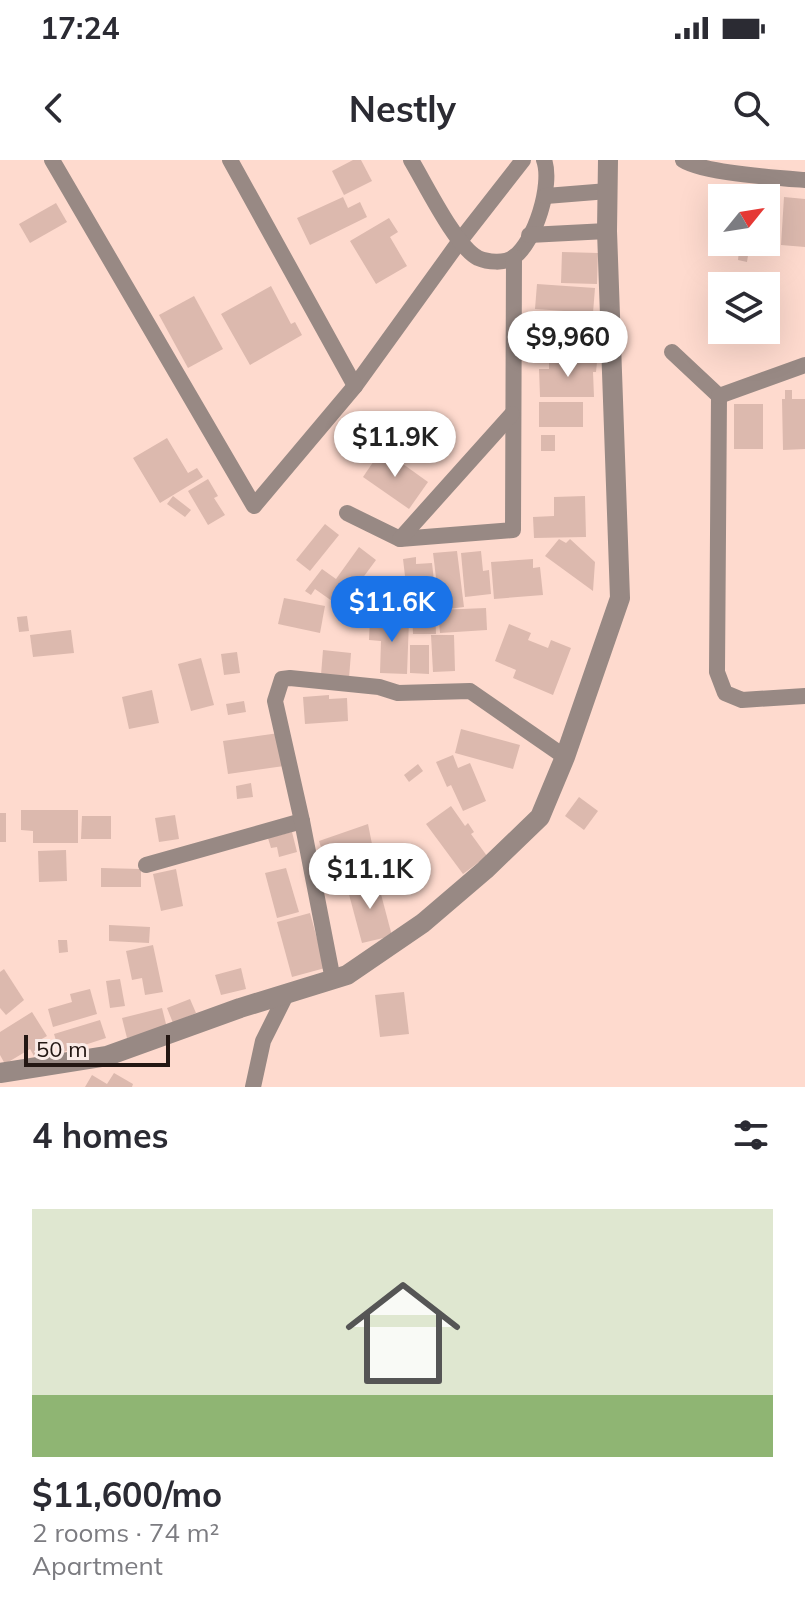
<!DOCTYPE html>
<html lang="en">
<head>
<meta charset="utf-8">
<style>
	:root { --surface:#fff; --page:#f7f7f7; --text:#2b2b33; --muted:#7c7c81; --line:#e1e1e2; --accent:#1a73e8 }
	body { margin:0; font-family:Mulish,sans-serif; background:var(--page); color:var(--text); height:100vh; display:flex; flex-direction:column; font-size:30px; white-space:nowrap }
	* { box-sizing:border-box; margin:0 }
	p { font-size:26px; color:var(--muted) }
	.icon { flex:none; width:44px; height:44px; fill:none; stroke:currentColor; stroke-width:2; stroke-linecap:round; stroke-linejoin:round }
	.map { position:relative; height:927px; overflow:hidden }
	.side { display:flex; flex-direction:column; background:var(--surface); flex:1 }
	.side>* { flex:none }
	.needle { width:52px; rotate:60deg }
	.controls { position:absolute; left:708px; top:24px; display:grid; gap:16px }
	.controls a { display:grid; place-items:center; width:72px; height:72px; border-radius:0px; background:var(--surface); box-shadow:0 8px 32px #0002; font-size:40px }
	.scale { position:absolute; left:24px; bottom:20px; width:146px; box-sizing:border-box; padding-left:8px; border:4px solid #231713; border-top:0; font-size:22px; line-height:28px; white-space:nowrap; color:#231713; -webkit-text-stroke:6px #fbece8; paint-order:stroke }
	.price { position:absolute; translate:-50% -68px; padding:0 18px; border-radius:28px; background:#fff; color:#222; font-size:26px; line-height:52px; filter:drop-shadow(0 2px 4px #0008) }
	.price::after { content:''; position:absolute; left:50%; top:48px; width:24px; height:18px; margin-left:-12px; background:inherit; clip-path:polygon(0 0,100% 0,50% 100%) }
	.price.selected { background:var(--accent); color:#fff }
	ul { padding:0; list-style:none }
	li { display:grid; align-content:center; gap:16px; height:424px; padding:0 32px }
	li+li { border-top:2px solid var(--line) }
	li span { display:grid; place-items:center; height:248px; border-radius:0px; color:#555 }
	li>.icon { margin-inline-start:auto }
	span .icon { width:144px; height:144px; fill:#fffc; stroke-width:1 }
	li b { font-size:34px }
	h2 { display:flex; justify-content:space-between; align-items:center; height:96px; padding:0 32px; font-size:34px }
	.status { display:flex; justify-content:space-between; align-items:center; height:56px; padding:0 40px; background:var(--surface); direction:ltr }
	.status svg { height:22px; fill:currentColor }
	header { display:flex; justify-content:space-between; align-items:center; height:104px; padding:0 32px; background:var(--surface); font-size:36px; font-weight:700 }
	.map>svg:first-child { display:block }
</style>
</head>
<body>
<div class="status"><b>17:24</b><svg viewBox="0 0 49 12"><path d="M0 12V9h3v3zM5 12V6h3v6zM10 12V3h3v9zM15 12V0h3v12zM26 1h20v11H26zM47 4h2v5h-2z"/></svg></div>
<header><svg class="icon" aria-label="back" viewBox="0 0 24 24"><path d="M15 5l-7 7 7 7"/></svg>Nestly<svg class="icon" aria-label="search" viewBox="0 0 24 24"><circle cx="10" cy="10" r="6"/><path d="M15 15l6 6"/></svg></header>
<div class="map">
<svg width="805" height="927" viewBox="0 0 805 927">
	<rect width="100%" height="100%" fill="#fedace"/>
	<!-- building -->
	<g fill="#dcb9ae">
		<polygon points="353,0 361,0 372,21 344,35 332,11"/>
		<polygon points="729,30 758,35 757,38 727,38"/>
		<polygon points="343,37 348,48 360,42 367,57 310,85 297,58"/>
		<polygon points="784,37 805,39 805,87 781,85"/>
		<polygon points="56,43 67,62 30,83 19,64"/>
		<polygon points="389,58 398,72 390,77 407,106 376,124 350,81"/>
		<polygon points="740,82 750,82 747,102 738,100"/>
		<polygon points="562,92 598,93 597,124 561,123"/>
		<polygon points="537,124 595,128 593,153 535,149"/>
		<polygon points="271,126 291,164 295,162 302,175 250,205 221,154"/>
		<polygon points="194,136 223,189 188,208 159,155"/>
		<polygon points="549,200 597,202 596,212 593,212 594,237 540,237 539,209 549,209"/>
		<polygon points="785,230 792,230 792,239 805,239 805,289 783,290 782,239 785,239"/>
		<rect x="539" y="242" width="44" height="25"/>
		<rect x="734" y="244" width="29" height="45"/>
		<rect x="541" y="275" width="14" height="16"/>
		<polygon points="167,278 188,313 197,308 203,317 160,343 133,298"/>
		<polygon points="382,289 428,322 409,349 363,317"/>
		<polygon points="208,319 218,336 214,338 225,355 208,365 188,331"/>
		<polygon points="173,336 191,350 185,357 167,344"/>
		<polygon points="585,336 586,377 534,378 533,357 554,356 554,337"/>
		<polygon points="325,364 339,375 310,411 296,400"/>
		<polygon points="559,379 566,383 570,379 595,402 593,431 545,396"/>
		<polygon points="359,387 376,400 359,423 369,430 353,451 345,445 342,448 315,429 311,435 305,431 322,409 336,419"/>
		<polygon points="457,391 464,447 440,450 433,393"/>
		<polygon points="481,391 483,411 489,410 491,434 465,437 461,393"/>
		<polygon points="416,397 416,404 432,403 437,448 409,450 403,399"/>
		<polygon points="533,399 533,408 540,407 543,435 494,439 491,402"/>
		<polygon points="284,438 325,446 320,473 278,464"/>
		<polygon points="486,448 487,470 440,473 438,450"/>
		<polygon points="435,451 436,474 413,474 412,452"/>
		<polygon points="27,456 29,471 19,472 17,457"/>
		<polygon points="370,458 409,460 407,514 380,513 381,481 369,480"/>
		<polygon points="509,464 531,473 528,480 548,488 551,480 571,488 553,535 513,518 516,510 495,501"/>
		<polygon points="71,470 74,493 33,497 30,475"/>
		<polygon points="431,475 454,475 455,511 433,512"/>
		<polygon points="410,485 429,485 429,514 410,513"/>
		<polygon points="323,490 351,493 349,518 321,515"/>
		<polygon points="237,492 240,513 224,515 221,494"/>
		<polygon points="201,498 214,545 191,551 178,504"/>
		<polygon points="152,530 159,563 129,569 122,537"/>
		<polygon points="329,535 329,539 347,538 348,561 305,564 303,537"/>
		<polygon points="244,541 246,552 228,555 226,544"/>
		<polygon points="461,569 520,585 513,609 455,593"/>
		<polygon points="279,573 284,606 228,614 223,581"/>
		<polygon points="453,595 458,608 470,603 486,641 463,651 451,625 447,627 436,602"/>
		<polygon points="418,604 423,611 409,622 404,615"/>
		<polygon points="251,623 253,637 237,639 236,626"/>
		<polygon points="579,637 598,651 584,670 565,656"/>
		<polygon points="451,646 465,666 468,663 474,672 471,674 487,696 463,714 426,664"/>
		<polygon points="21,650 78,650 78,683 33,683 33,671 21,670"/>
		<rect x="0" y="653" width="6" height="29"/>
		<polygon points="175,655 179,679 159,682 155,658"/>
		<polygon points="82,656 111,656 111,679 81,679"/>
		<polygon points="368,664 373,689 360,693 362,698 328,709 319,681"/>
		<polygon points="292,672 297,692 279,697 277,687 271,688 268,678"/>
		<polygon points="66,690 67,721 39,722 38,691"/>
		<polygon points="101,708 141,709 141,727 101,727"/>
		<polygon points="286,708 299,752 277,758 265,713"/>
		<polygon points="176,709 183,746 161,751 153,714"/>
		<polygon points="377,719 392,776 362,783 347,727"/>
		<polygon points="310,753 325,808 292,817 277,762"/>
		<polygon points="109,765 150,767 149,783 109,781"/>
		<polygon points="58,780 67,780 68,792 59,793"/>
		<polygon points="153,785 163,832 145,835 142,818 132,820 126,791"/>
		<polygon points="241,808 246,829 221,835 215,815"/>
		<polygon points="4,809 24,840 6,855 0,848 0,812"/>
		<polygon points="120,819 125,846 110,848 106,821"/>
		<polygon points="90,829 97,854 53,867 48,849 72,842 70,834"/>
		<polygon points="404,832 409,874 380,877 375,835"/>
		<polygon points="190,839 196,853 173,863 167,848"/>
		<polygon points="162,848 167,868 127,878 122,858"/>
		<polygon points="32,852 47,876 40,880 45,889 34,896 30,889 5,904 0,895 0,872"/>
		<polygon points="100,860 106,878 60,893 54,874"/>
		<polygon points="114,913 133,924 132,927 85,927 92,915 107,924"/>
	</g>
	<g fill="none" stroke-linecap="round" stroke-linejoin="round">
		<!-- minor -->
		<g stroke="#988984" stroke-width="16">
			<polyline points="52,0 254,346 355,226 459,82 523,0"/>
			<polyline points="230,0 355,226"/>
			<path d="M411,0c14,23 45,87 67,98 9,4 27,6 36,-1 21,-15 39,-73 30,-97"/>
			<path d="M683,0c20,13 96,18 122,20"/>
			<polyline points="546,36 608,31"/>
			<polyline points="529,75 607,71"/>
			<polyline points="672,192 719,236 717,512 725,533 742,540 805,536"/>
			<polyline points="719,236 805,205"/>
			<polyline points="347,353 400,379 513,370 514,97"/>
			<polyline points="400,379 512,254"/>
			<polyline points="146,705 302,661"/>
			<polyline points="333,820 302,661 275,541 282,519 290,518 379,527 398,533 470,531 565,597"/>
			<polyline points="253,927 263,881 287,833"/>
		</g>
		<!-- tertiary -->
		<polyline stroke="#988984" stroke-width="20" points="0,913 107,896 240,848 347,815 423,763 485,710 540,657 565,597 620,438 607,71 608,0"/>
	</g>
</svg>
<div class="controls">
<a><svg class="needle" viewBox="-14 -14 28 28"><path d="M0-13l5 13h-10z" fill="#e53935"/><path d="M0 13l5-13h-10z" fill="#7c7c81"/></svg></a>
<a><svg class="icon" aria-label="layers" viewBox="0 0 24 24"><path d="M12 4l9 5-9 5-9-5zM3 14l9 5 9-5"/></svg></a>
</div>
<div class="scale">50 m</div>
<b class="price" style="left:568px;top:219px">$9,960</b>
<b class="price" style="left:395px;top:319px">$11.9K</b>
<b class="price selected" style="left:392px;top:484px">$11.6K</b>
<b class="price" style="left:370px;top:751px">$11.1K</b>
</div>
<section class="side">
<h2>4 homes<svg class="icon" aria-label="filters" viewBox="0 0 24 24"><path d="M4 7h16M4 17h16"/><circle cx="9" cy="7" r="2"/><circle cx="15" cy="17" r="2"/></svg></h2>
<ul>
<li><span style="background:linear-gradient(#dfe7d0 75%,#8fb573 0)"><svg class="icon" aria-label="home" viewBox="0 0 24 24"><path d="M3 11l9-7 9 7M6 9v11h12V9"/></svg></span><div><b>$11,600/mo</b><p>2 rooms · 74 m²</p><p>Apartment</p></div></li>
</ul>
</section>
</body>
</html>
